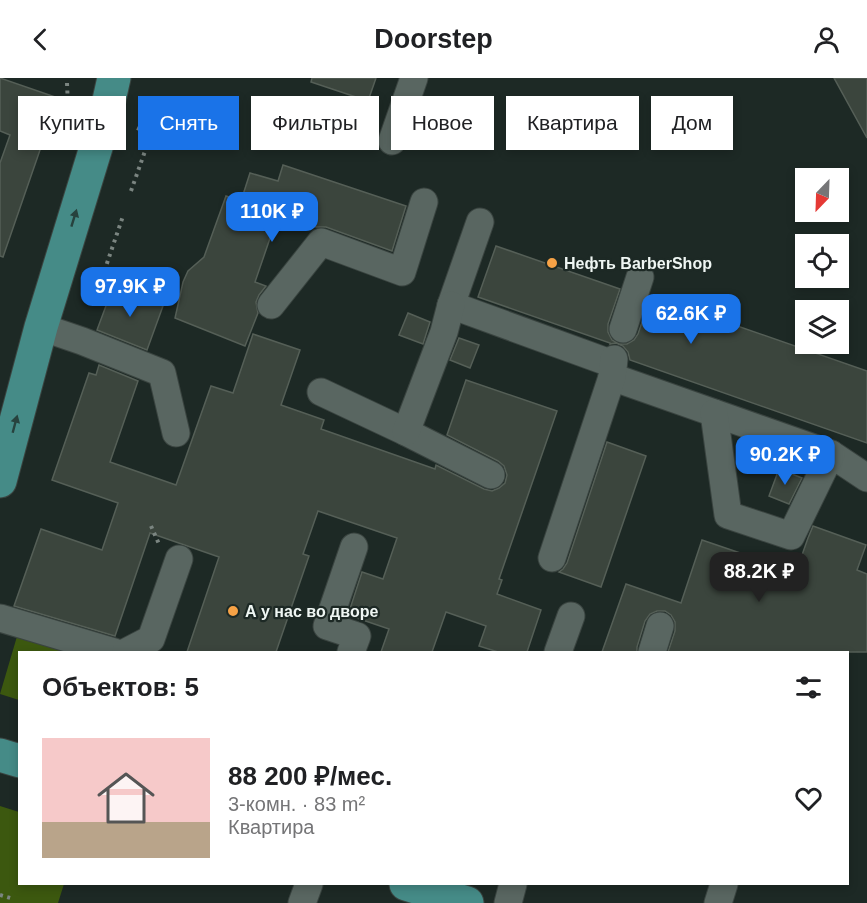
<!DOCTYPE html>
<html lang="ru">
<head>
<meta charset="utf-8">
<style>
	:root { --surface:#fff; --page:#f6f6f6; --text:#202124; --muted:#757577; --accent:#1a73e8 }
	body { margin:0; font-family:Arial,sans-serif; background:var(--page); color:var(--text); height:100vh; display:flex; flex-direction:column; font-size:22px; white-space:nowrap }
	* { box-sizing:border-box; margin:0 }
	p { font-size:20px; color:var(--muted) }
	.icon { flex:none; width:33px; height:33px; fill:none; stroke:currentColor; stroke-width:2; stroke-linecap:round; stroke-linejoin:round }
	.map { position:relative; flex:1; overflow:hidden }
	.panel { position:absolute; left:18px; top:573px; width:831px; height:234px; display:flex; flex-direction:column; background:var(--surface); border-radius:0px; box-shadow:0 3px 9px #0003 }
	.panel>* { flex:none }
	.banner { position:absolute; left:18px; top:18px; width:831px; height:54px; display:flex; gap:12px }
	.needle { width:39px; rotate:203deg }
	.controls { position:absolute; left:795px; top:90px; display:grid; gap:12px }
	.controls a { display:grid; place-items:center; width:54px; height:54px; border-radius:0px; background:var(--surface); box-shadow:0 3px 9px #0003; font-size:30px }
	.price { position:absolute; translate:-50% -51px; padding:0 14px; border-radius:12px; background:var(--accent); color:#fff; font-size:20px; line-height:39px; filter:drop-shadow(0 2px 3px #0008) }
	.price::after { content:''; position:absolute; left:50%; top:36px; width:18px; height:14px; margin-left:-9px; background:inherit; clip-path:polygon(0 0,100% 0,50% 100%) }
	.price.on { background:#222; color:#fff }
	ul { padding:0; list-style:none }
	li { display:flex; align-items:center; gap:18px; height:150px; padding:0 24px }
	li span { display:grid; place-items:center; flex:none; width:168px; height:120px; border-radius:0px; color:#555 }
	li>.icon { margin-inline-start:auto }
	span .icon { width:72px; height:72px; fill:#fffc; stroke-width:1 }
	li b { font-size:26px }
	h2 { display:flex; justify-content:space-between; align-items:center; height:72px; padding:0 24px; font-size:26px }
	.tag { padding:0 21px; border-radius:0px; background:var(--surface); box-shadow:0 3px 9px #0003; font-size:21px; line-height:54px }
	.tag.on { background:var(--accent); color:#fff }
	header { display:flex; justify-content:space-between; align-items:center; height:78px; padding:0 24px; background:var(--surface); font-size:27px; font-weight:700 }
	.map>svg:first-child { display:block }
</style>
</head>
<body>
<header><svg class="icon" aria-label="back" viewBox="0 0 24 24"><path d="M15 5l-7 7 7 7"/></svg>Doorstep<svg class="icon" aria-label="person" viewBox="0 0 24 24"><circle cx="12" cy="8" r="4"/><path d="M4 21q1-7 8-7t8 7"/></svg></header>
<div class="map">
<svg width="867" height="825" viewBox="0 0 867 825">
	<rect width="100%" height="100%" fill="#1d2925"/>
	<!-- green -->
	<g fill="#3c580f">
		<polygon points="18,555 78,574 20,574 19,622 0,616"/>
		<polygon points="0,728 19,734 20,806 64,806 58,825 0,825"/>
	</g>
	<!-- building -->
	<g fill="#3b453d" stroke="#555f57" stroke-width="1.5">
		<polygon points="0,0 58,20 3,179 0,178 0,85 10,57 0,53"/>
		<polygon points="312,0 376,0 368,23 311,4"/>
		<polygon points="834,0 867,0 867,60"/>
		<polygon points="283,87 406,128 392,173 326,149 316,149 278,137 255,204 266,208 259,217 256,224 258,235 245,268 175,240 183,204 188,193 204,179 226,118 241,123 250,95 278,103"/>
		<polygon points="496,168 620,211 608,246 608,254 612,262 619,266 627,266 634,262 638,256 651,218 867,293 867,365 630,282 628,274 623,268 616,265 610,266 610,265 478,219"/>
		<polygon points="113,209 163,228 147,272 97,252"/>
		<polygon points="408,235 430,244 423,266 399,257"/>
		<polygon points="253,256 300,272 281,327 324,342 321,351 435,391 436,387 484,411 492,413 499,410 505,405 507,397 504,388 498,383 447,357 466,302 557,333 499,501 502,502 497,516 541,532 527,574 498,574 479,568 486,548 446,534 432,574 381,574 389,551 348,537 362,494 383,501 397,460 318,433 303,476 309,478 276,574 187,574 219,479 150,455 115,558 14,528 41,451 102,472 118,425 52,402 89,295 96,297 99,287 138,303 110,384 176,407 211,308 233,315"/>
		<polygon points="459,260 479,267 470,290 450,282"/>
		<polygon points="607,364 646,378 601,509 559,494 563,491 567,485"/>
		<polygon points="779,391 802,400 789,426 769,418"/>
		<polygon points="813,448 866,467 857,492 867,496 867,574 668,574 675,553 675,544 671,537 665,533 657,533 650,536 645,543 637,569 637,574 602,574 626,506 681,525 702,462 796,494 808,460"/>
	</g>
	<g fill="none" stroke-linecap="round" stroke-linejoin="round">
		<defs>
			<g id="minor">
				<polyline points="392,63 414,0"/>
				<polyline points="480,144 451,227 613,286"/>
				<polyline points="271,227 321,164 402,194 424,124"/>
				<polyline points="41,249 82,263 162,295 176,355"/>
				<polyline points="623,251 640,199"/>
				<polyline points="612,299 831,376 867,400"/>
				<polyline points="321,314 406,354 491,397"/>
				<polyline points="714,335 728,437 791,458 831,376"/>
				<polyline points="406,354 444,254 451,227"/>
				<polyline points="552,480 612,299 614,281"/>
				<polyline points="0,540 114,574"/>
				<polyline points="126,574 151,561 179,481"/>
				<polyline points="351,574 357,558 327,548 354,469"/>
				<polyline points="558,574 571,538"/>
				<polyline points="652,574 660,548"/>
				<polyline points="302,825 309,806"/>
				<polyline points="508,825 513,806"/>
				<polyline points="718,825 724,806"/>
			</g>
			<g id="major">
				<polyline points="0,403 41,249 105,40 114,0"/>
				<polyline points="0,677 20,683"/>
				<polyline points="406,806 467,825"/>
			</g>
		</defs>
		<!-- minor casing -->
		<use href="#minor" stroke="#3a4440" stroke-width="29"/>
		<!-- major casing -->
		<use href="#major" stroke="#3a4440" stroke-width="35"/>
		<!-- path -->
		<g stroke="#7b8581" stroke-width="4" stroke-dasharray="3 4.5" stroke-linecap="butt">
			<polyline points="67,5 68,28"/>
			<polyline points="137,50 151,56"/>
			<polyline points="131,113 151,56 162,38"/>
			<polyline points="102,200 123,138"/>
			<polyline points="151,448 159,466"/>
			<polyline points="0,817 14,821"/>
		</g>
		<!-- minor -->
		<use href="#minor" stroke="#596661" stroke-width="27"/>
		<!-- major -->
		<use href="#major" stroke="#458b87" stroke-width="33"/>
	</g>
	<!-- one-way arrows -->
	<defs><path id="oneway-solid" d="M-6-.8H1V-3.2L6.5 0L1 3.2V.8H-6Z" transform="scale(1.5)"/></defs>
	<g fill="#27423e">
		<use href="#oneway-solid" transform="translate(74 140) rotate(-73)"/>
		<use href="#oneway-solid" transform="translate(15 346) rotate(-75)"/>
	</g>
	<!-- markers -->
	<g fill="#f6a246" stroke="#1d2925" stroke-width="2">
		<circle cx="552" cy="185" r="6"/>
		<circle cx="233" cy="533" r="6"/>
	</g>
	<g text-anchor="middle" stroke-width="4.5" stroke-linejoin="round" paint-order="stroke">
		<!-- poi labels -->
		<g font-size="16" font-weight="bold" fill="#eff6f3" stroke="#1d2925" text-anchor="start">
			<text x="564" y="191">Нефть BarberShop</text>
			<text x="245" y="539">А у нас во дворе</text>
		</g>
	</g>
</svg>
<div class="controls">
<a><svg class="needle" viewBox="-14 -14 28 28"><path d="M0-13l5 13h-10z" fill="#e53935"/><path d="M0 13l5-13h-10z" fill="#757577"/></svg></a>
<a><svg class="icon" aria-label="locate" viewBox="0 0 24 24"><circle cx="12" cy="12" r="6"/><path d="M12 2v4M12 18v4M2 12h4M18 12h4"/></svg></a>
<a><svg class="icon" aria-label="layers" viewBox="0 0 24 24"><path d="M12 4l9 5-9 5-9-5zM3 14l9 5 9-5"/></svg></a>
</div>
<b class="price" style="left:272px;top:165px">110K ₽</b>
<b class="price" style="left:130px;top:240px">97.9K ₽</b>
<b class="price" style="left:691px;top:267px">62.6K ₽</b>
<b class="price" style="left:785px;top:408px">90.2K ₽</b>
<b class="price on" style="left:759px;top:525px">88.2K ₽</b>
<div class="banner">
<a class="tag">Купить</a>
<a class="tag on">Снять</a>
<a class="tag">Фильтры</a>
<a class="tag">Новое</a>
<a class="tag">Квартира</a>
<a class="tag">Дом</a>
</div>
<section class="panel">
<h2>Объектов: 5<svg class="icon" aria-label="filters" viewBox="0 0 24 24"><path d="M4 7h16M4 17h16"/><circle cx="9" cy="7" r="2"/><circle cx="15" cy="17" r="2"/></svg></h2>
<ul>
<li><span style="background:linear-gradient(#f6c9c9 70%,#b9a48a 0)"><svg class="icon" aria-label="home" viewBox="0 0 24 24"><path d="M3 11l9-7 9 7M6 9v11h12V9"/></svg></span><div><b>88 200 ₽/мес.</b><p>3-комн. · 83 m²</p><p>Квартира</p></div><svg class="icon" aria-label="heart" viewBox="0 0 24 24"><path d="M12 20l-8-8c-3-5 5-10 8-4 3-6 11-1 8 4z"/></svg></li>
</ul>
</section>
</div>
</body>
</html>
